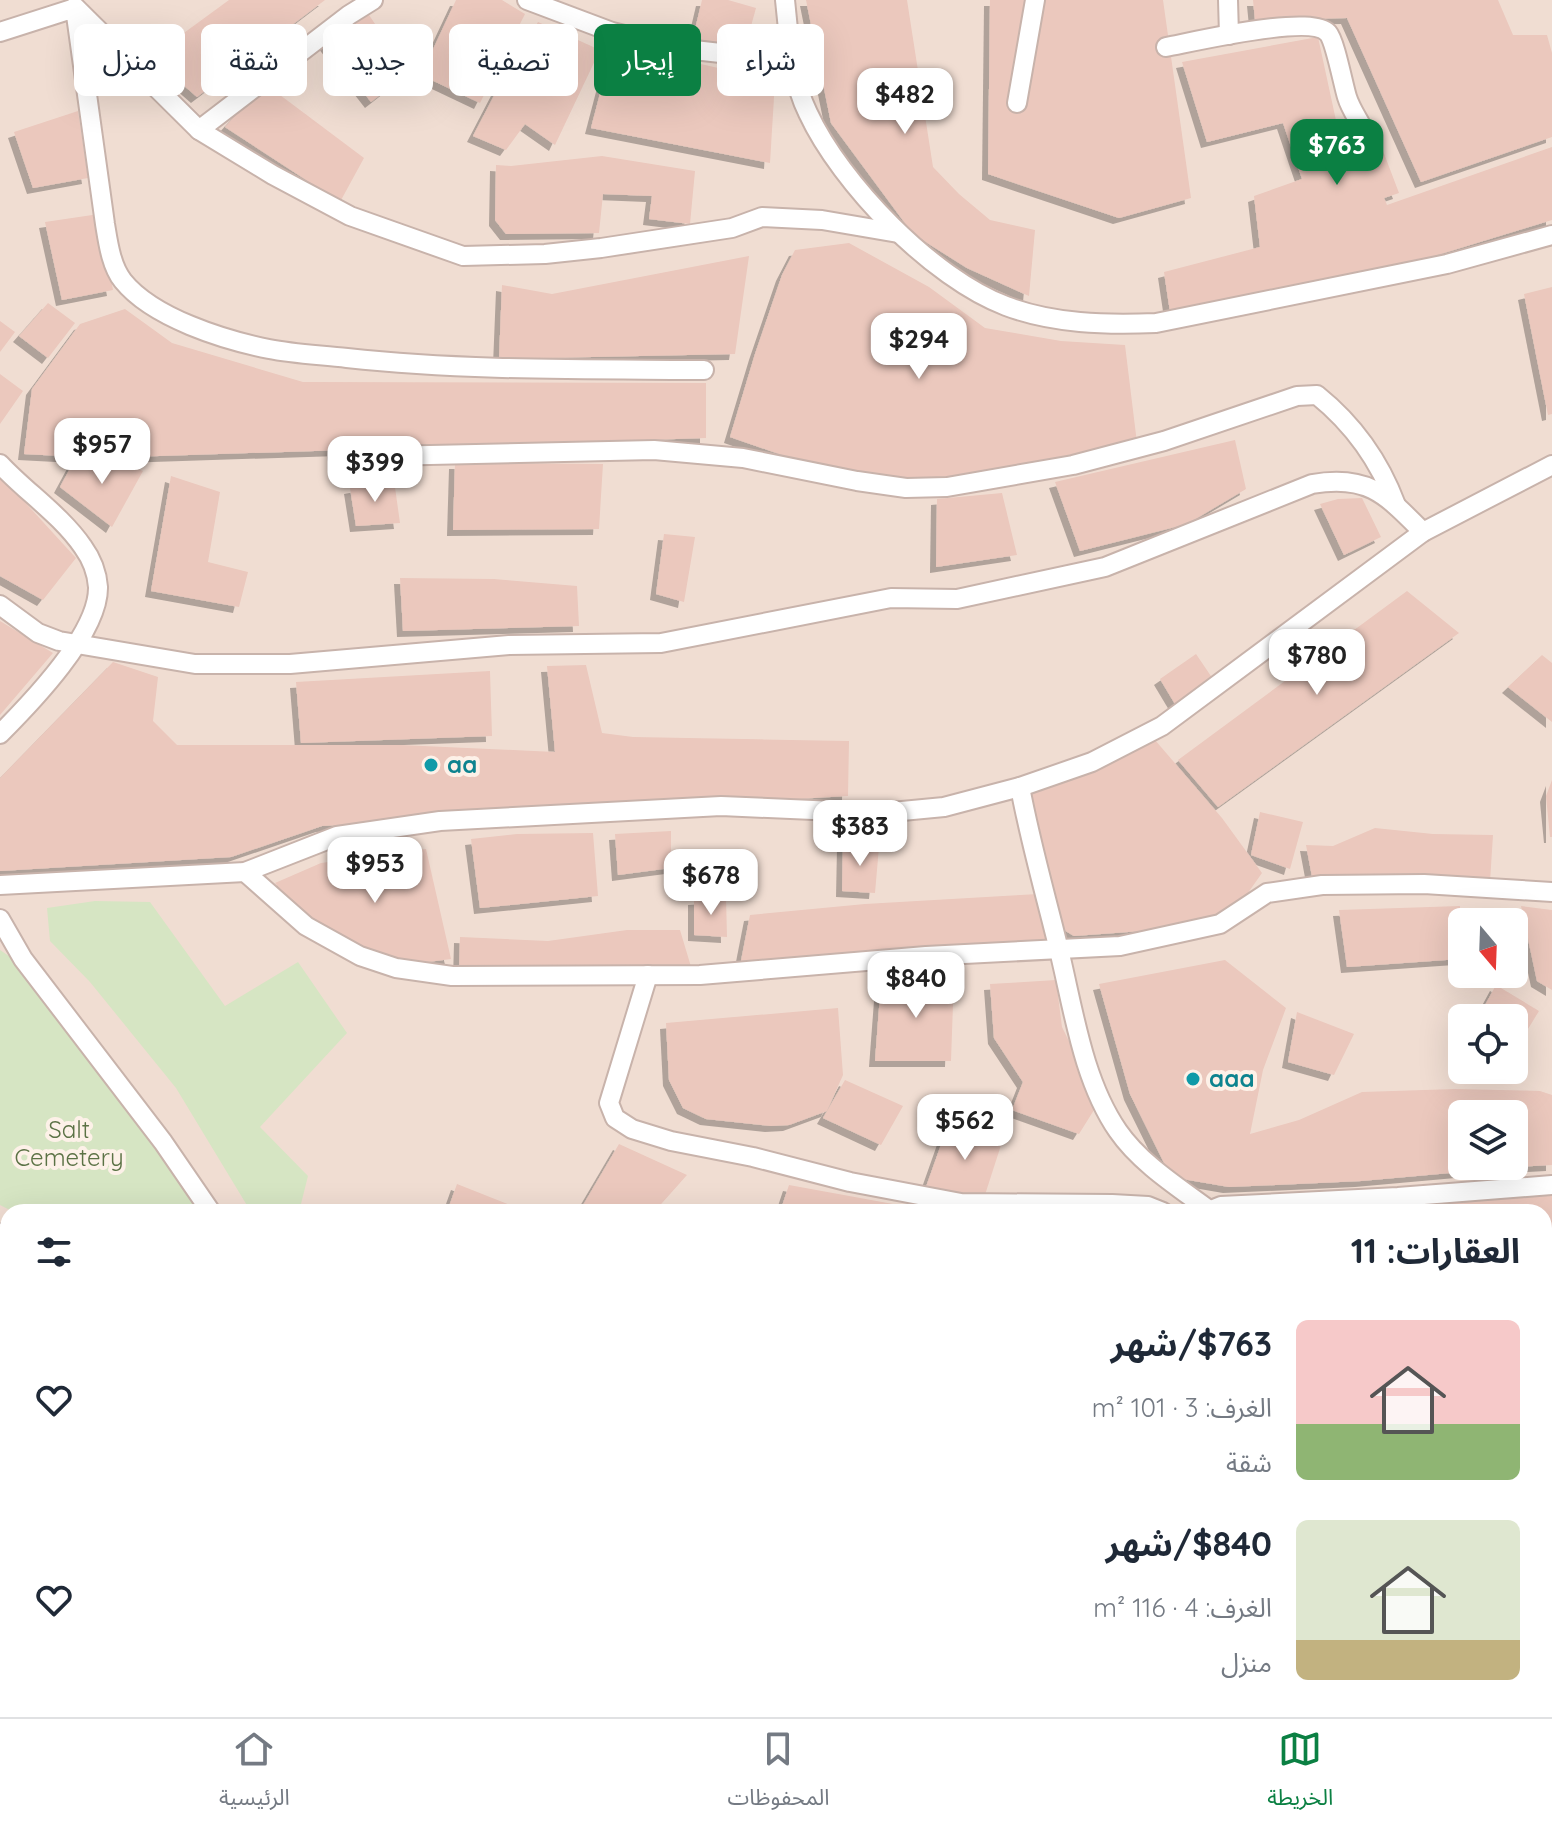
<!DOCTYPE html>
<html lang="ar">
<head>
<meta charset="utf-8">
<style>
	:root { --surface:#fff; --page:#f2f2f3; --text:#1f2937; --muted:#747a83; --line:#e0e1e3; --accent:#0b8043 }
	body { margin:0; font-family:Quicksand,"Noto Sans Arabic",sans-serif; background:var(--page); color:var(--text); direction:rtl; height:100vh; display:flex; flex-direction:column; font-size:30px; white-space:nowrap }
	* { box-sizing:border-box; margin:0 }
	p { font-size:26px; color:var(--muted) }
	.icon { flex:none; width:44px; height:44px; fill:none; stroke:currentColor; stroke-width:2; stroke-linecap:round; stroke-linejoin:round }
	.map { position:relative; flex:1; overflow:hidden; direction:ltr }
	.details { position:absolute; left:0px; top:1204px; width:1552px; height:514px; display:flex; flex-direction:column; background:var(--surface); border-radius:24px 24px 0 0; box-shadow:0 8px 32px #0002; direction:rtl }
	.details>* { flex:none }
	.banner { position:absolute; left:24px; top:24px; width:800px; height:72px; direction:rtl; display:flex; gap:16px }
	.needle { width:52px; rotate:161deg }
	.fabs { position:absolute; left:1448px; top:908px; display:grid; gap:16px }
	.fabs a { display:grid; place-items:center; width:80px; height:80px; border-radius:12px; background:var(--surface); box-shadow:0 8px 32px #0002; font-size:40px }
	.price { position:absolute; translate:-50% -68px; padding:0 18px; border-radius:16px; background:#fff; color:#222; font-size:26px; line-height:52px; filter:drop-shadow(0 2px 4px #0008) }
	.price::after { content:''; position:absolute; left:50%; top:48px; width:24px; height:18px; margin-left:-12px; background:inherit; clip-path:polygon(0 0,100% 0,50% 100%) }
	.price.on { background:var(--accent); color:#fff }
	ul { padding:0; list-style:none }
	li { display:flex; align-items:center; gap:24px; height:200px; padding:0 32px }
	li span { display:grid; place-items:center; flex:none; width:224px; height:160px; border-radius:12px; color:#555 }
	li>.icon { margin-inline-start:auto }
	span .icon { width:96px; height:96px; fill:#fffc; stroke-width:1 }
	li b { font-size:34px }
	h2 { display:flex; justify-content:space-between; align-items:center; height:96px; padding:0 32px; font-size:34px }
	.chip { padding:0 28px; border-radius:12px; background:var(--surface); box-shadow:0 8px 32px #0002; font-size:28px; line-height:72px }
	.chip.on { background:var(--accent); color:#fff }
	.dock { display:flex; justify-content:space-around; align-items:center; height:112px; border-top:2px solid var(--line); background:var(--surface); font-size:22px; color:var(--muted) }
	.dock a { display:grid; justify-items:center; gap:4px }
	.dock .on { color:var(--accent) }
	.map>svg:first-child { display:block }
</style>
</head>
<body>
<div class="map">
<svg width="1552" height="1717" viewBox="0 0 1552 1717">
	<defs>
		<filter id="shadow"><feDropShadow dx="-6" dy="6" stdDeviation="0" flood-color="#0004"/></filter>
	</defs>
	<rect width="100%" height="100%" fill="#f9ece2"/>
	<!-- residential -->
	<path fill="#f0ddd2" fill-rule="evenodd" d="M0,0h1552v1717h-1552zM1462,922h52v52h-52zM1462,1018h52v52h-52zM1462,1114h52v52h-52zM8,1212h1536v498h-1536z"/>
	<!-- green -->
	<g fill="#d6e5c3">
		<polygon points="95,901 150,902 225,1006 298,962 347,1033 260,1127 308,1176 299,1212 251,1212 176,1088 90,982 50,941 47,908"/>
		<polygon points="0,950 28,969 201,1212 14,1212 0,1205"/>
	</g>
	<!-- building -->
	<g fill="#ebc8bd" filter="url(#shadow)">
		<polygon points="229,0 325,0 197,97 151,57"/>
		<polygon points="456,0 502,0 525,14 480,103 421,75"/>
		<polygon points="702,0 728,0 756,8 745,48 693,38"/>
		<polygon points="806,0 907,0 933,167 959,194 990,220 1035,230 1029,296 967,268 913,234 831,123"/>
		<polygon points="990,0 1163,0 1191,198 1119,218 988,174"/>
		<polygon points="1253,0 1498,0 1513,35 1547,35 1552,53 1552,137 1421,182 1347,18 1255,20"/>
		<polygon points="369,15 408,73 371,102 324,42"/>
		<polygon points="538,22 600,50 555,145 525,124 506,150 473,136 498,88"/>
		<polygon points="1318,37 1340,139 1377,135 1399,193 1384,198 1387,205 1552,147 1552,220 1408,264 1170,312 1164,272 1260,247 1254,196 1302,179 1283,123 1207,142 1182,62"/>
		<polygon points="613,44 775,81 770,163 591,128"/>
		<polygon points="264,83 364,158 340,202 225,127"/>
		<polygon points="78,111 88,178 33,188 14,132"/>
		<polygon points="602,156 695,171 690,224 649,219 652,196 603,194 599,233 506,234 495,220 496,165 511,166"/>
		<polygon points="99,214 113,290 62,300 45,222"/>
		<polygon points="849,243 929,287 985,328 1061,341 1125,345 1137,443 1055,462 972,476 909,481 825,470 730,437 755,354 782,275 795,250"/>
		<polygon points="749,256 735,354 499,359 502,285 552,294"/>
		<polygon points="1552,287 1552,414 1548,415 1524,294"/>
		<polygon points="48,303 75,323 48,358 19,336"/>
		<polygon points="125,309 172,343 303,382 706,383 706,438 99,458 24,454 32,389 80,324"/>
		<polygon points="0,321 15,332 0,352"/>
		<polygon points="0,374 23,391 0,424"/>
		<polygon points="1235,440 1246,489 1187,524 1080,551 1055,482"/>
		<polygon points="114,460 143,471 112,527 60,487 74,461"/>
		<polygon points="455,463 603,464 599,529 453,530"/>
		<polygon points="0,475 76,558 43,600 0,576"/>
		<polygon points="171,476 220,492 208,562 248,572 239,607 151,591"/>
		<polygon points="394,480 400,523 356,526 350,488"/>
		<polygon points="1002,493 1017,555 936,567 937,499"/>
		<polygon points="1362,498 1381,537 1344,555 1320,504 1338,499"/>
		<polygon points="664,534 695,537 684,602 656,594"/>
		<polygon points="400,578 494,579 577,586 579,626 403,631"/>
		<polygon points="1407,591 1459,633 1218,807 1178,760"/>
		<polygon points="0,621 53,653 0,715"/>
		<polygon points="1196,654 1215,682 1178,709 1160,679"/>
		<polygon points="1542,655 1552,663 1552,722 1508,687"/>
		<polygon points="113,662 158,677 153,721 177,745 401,745 555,752 547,666 586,665 602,733 633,737 849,741 848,796 322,826 231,857 0,871 0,778"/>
		<polygon points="490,671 492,736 301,743 296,682"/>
		<polygon points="1155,740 1222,818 1262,873 1238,907 1169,929 1074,936 1059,927 1033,829 1032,794"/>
		<polygon points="1552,780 1552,837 1550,837 1546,796"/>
		<polygon points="1260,812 1303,822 1290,869 1251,855"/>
		<polygon points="1375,828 1433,834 1493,835 1490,882 1313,882 1306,845 1333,846"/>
		<polygon points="671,831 671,868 618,875 615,834"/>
		<polygon points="593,833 598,896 480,908 471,839 517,834"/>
		<polygon points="843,842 879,847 875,893 842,891"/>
		<polygon points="426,849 451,959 404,965 315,928 275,883 321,863"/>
		<polygon points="1038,894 1049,942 740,966 750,915 865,904"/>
		<polygon points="726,897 727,937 694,935 694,899"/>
		<polygon points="1460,906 1460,959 1347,967 1339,910"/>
		<polygon points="1521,906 1552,910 1552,990 1537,981"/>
		<polygon points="627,930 680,930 692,970 459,973 460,937 548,941"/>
		<polygon points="1225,960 1286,1008 1263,1070 1250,1134 1299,1120 1362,1092 1455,1089 1540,1091 1552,1095 1552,1165 1514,1167 1514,1114 1462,1114 1462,1166 1506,1166 1506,1168 1361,1181 1229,1187 1171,1177 1130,1094 1099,984"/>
		<polygon points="954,976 951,1061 875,1061 881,982"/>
		<polygon points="1056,980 1062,1027 1099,1102 1079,1134 1012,1110 1023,1082 994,1038 990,984"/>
		<polygon points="1496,985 1539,1011 1514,1052 1514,1018 1478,1018"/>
		<polygon points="838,1008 843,1075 827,1111 789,1125 771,1126 706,1119 683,1108 669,1080 666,1023"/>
		<polygon points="1297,1012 1354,1034 1334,1075 1288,1062"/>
		<polygon points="845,1080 903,1106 881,1145 823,1118"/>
		<polygon points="949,1122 1003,1139 983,1201 926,1187"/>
		<polygon points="619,1144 687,1175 654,1212 579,1212"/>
		<polygon points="457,1184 528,1212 447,1212"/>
		<polygon points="789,1185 893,1204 922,1212 780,1212"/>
		<polygon points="1552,1188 1552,1472 1544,1471 1544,1212 1281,1212 1281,1210"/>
		<polygon points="0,1248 8,1250 8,1309 0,1305"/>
		<polygon points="8,1352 8,1398 0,1391 0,1362"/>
		<polygon points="8,1399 8,1466 0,1459 0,1403"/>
		<polygon points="28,1710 52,1710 72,1716 25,1717"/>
		<polygon points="87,1710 142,1710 138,1717 106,1717"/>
		<polygon points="266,1710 294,1716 294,1717 263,1717"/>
		<polygon points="404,1710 442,1710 446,1717 403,1717 400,1712"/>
		<polygon points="606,1710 723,1710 724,1717 608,1717"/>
		<polygon points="743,1710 837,1710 835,1717 742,1717"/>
		<polygon points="955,1710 1010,1710 1016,1717 966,1717"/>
	</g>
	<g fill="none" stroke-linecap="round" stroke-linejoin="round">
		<defs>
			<g id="minor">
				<polyline points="527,0 612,32 676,48 792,61"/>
				<path d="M785,0c4,37 6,79 23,113 33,71 124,165 198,193 47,18 100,19 150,17l291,-59 105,-29"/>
				<polyline points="1228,0 1229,35"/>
				<polyline points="75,7 199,130 273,175 350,216 463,256 545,254 601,248 732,228 762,217 822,220 898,233"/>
				<path d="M0,32l75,-24 30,216c3,18 6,42 18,57 30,37 101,59 146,68 25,5 53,6 78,9 119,13 238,11 357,12"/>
				<path d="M1166,47c27,-5 144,-33 162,-14 7,8 15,51 19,64 3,10 9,19 14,28"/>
				<polyline points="1017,103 1035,0"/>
				<polyline points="199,130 349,15 373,0"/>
				<path d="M338,457l316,-7 89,8 114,23 49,7 41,-1 126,-22 91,-24 133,-45 20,-1c36,29 63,67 79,110"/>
				<path d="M0,464c26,28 61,51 83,83 8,11 14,26 15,40 1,46 -67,116 -98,147"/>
				<path d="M0,605l38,28 21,8 136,23h95l219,-19 152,-2 230,-45 66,1 148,-32 207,-83c56,-10 74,11 111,48"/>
				<path d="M1020,787c10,54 25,106 38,159 15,60 24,133 60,185 22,32 60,56 91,79"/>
				<polyline points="245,872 306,926 360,956 396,968 452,976 700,975 926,956 1120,946 1220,924 1267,893 1322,885 1424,884 1552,892"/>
				<polyline points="0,885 245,872 337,836 440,821 721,806 881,813 944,807 1020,787 1092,762 1162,726 1423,532 1552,465"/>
				<polyline points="0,919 23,959 163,1142 211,1212"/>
				<polyline points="648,975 609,1103 615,1118 632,1129 671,1141 753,1157 850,1182 961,1203 1112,1204 1148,1206 1163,1212"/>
				<polyline points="1206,1212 1221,1206 1398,1197 1552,1185"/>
				<polyline points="0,1233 8,1237"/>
				<polyline points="1544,1475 1552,1476"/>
				<polyline points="0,1588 8,1594"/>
				<polyline points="1544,1627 1552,1628"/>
				<polyline points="173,1710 183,1717"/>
				<polyline points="877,1710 891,1717"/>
				<polyline points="492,1717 503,1710"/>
			</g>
		</defs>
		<!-- minor casing -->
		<use href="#minor" stroke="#c8b3ab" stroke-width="22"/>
		<!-- minor -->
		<use href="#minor" stroke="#fff" stroke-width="18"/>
	</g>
	<!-- markers -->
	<g fill="#0f9aa8" stroke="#fdf1e8" stroke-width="3">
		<circle cx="431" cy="765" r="8"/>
		<circle cx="1193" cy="1079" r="8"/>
	</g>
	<g text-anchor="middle" stroke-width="8" stroke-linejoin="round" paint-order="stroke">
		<!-- culture labels -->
		<g font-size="24" font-weight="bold" fill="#0d838f" stroke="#fdf1e8" text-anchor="start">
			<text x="447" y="773">aa</text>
			<text x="1209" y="1087">aaa</text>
		</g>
		<!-- park labels -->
		<g font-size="24" fill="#5b7245" stroke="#fdf1e8">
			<text x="69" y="1138">Salt<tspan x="69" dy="28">Cemetery</tspan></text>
		</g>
	</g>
</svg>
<div class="fabs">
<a><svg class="needle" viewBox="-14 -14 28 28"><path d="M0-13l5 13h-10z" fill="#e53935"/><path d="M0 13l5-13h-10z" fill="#747a83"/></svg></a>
<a><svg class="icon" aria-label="locate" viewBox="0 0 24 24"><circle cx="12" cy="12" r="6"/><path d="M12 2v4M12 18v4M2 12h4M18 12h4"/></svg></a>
<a><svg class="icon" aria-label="layers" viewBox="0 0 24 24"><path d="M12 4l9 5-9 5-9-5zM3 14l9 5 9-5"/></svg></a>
</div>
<b class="price" style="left:905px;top:136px">$482</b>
<b class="price on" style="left:1337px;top:187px">$763</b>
<b class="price" style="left:919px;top:381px">$294</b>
<b class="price" style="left:102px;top:486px">$957</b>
<b class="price" style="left:375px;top:504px">$399</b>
<b class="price" style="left:1317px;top:697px">$780</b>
<b class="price" style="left:860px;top:868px">$383</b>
<b class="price" style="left:375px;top:905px">$953</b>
<b class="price" style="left:711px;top:917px">$678</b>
<b class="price" style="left:916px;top:1020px">$840</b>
<b class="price" style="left:965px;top:1162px">$562</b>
<div class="banner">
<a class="chip">شراء</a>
<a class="chip on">إيجار</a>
<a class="chip">تصفية</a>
<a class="chip">جديد</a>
<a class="chip">شقة</a>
<a class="chip">منزل</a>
</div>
<section class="details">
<h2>العقارات: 11<svg class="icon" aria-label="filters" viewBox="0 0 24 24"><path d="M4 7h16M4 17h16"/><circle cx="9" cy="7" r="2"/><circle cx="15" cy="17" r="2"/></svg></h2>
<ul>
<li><span style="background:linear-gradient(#f6c9c9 65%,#8fb573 0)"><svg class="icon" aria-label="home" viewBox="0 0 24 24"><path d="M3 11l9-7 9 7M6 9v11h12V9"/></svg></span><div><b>$763/شهر</b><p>الغرف: 3 · 101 m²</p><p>شقة</p></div><svg class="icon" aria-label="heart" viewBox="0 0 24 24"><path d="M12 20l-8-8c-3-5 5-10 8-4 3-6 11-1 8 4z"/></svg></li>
<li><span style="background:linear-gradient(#dfe7d0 75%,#c2b280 0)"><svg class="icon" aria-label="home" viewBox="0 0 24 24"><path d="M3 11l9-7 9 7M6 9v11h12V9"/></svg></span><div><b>$840/شهر</b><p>الغرف: 4 · 116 m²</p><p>منزل</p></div><svg class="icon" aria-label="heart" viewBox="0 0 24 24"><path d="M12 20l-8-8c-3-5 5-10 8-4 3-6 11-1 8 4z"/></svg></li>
</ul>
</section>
</div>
<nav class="dock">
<a class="on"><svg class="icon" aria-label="map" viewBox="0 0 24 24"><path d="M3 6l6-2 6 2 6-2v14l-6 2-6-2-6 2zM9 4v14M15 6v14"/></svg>الخريطة</a>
<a><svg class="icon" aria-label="saved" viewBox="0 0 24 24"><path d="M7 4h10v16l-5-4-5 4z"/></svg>المحفوظات</a>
<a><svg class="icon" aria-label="home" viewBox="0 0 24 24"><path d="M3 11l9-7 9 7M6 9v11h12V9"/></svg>الرئيسية</a>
</nav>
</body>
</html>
